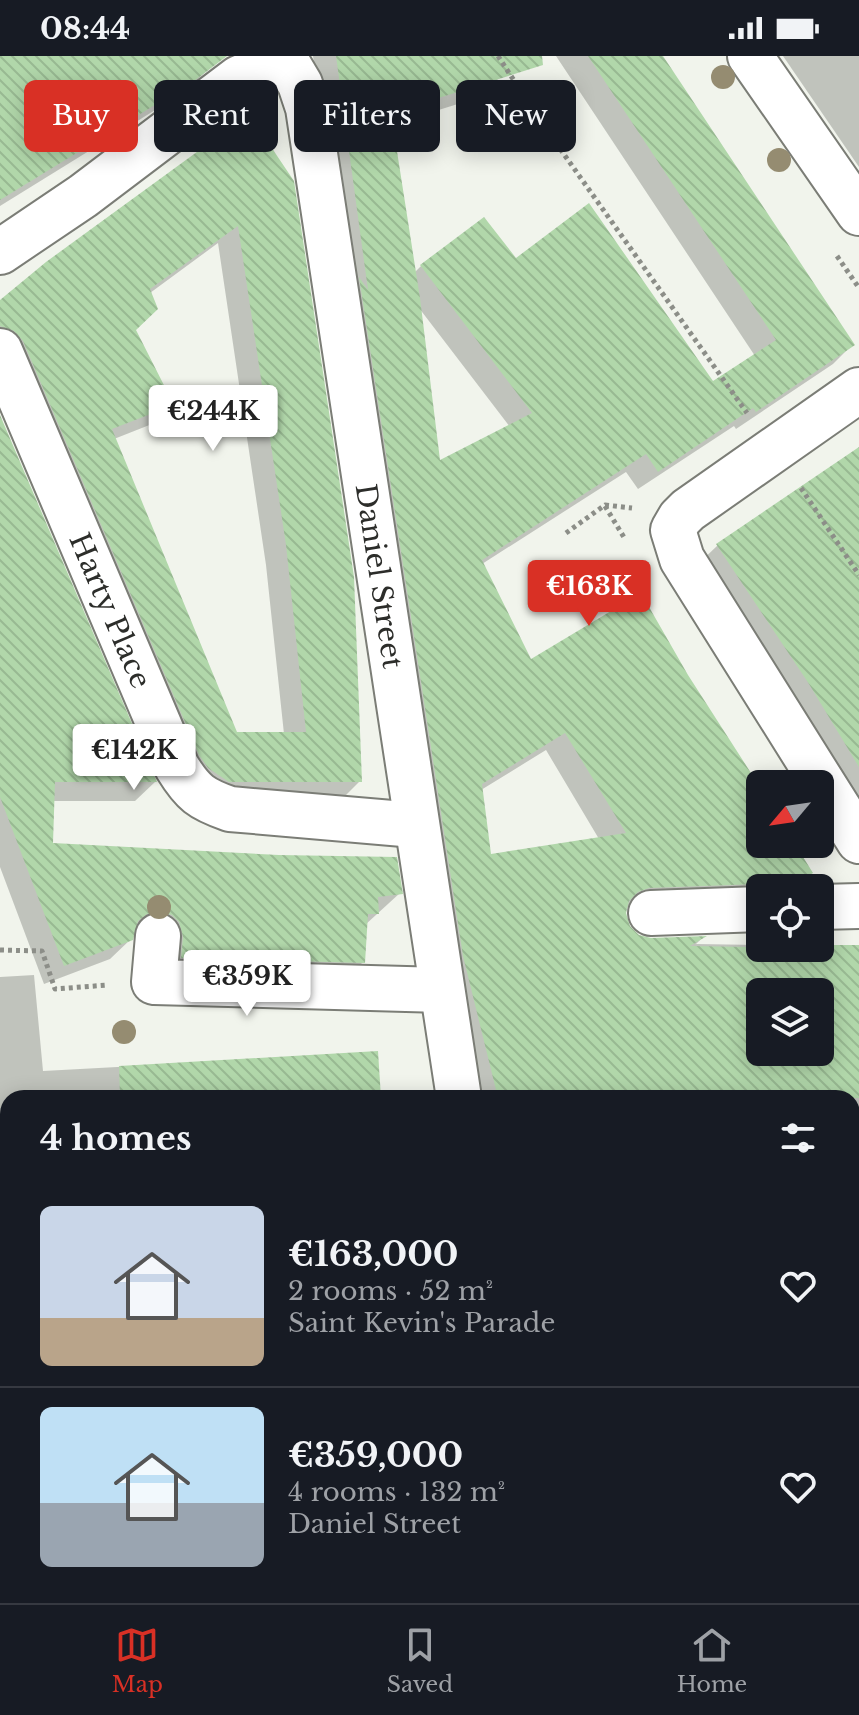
<!DOCTYPE html>
<html lang="en">
<head>
<meta charset="utf-8">
<style>
	:root { --surface:#171b24; --page:#20242c; --text:#f1f3f6; --muted:#9ea1a6; --line:#363941; --accent:#d93025 }
	body { margin:0; font-family:"Libre Baskerville",serif; background:var(--page); color:var(--text); height:100vh; display:flex; flex-direction:column; font-size:30px; white-space:nowrap }
	* { box-sizing:border-box; margin:0 }
	p { font-size:26px; color:var(--muted) }
	.icon { flex:none; width:44px; height:44px; fill:none; stroke:currentColor; stroke-width:2; stroke-linecap:round; stroke-linejoin:round }
	.map { position:relative; flex:1; overflow:hidden }
	.side { position:absolute; left:0px; top:1034px; width:860px; height:514px; display:flex; flex-direction:column; background:var(--surface); border-radius:24px 24px 0 0; box-shadow:0 4px 20px #0003 }
	.side>* { flex:none }
	.guide { position:absolute; left:24px; top:24px; width:812px; height:72px; display:flex; gap:16px }
	.needle { width:52px; rotate:241deg }
	.tools { position:absolute; left:746px; top:714px; display:grid; gap:16px }
	.tools a { display:grid; place-items:center; width:88px; height:88px; border-radius:12px; background:var(--surface); box-shadow:0 4px 20px #0003; font-size:40px }
	.price { position:absolute; translate:-50% -68px; padding:0 18px; border-radius:8px; background:#fff; color:#222; font-size:26px; line-height:52px; filter:drop-shadow(0 2px 4px #0008) }
	.price::after { content:''; position:absolute; left:50%; top:48px; width:24px; height:18px; margin-left:-12px; background:inherit; clip-path:polygon(0 0,100% 0,50% 100%) }
	.price.active { background:var(--accent); color:#fff }
	ul { padding:0; list-style:none }
	li { display:flex; align-items:center; gap:24px; height:200px; padding:0 40px }
	li+li { border-top:2px solid var(--line) }
	li span { display:grid; place-items:center; flex:none; width:224px; height:160px; border-radius:12px; color:#555 }
	li>.icon { margin-inline-start:auto }
	span .icon { width:96px; height:96px; fill:#fffc; stroke-width:1 }
	li b { font-size:34px }
	h2 { display:flex; justify-content:space-between; align-items:center; height:96px; padding:0 40px; font-size:34px }
	.pill { padding:0 28px; border-radius:12px; background:var(--surface); box-shadow:0 4px 20px #0003; font-size:28px; line-height:72px }
	.pill.active { background:var(--accent); color:#fff }
	.status { display:flex; justify-content:space-between; align-items:center; height:56px; padding:0 40px; background:var(--surface); direction:ltr }
	.status svg { height:22px; fill:currentColor }
	.menu { display:flex; justify-content:space-around; align-items:center; height:112px; border-top:2px solid var(--line); background:var(--surface); font-size:22px; color:var(--muted) }
	.menu a { display:grid; justify-items:center; gap:4px }
	.menu .active { color:var(--accent) }
	.map>svg:first-child { display:block }
</style>
</head>
<body>
<div class="status"><b>08:44</b><svg viewBox="0 0 49 12"><path d="M0 12V9h3v3zM5 12V6h3v6zM10 12V3h3v9zM15 12V0h3v12zM26 1h20v11H26zM47 4h2v5h-2z"/></svg></div>
<div class="map">
<svg width="859" height="1547" viewBox="0 0 859 1547">
	<defs>
		<pattern id="building-back-hatch" width="6" height="6" patternUnits="userSpaceOnUse" patternTransform="scale(2)"><rect width="6" height="6" fill="#b1d7aa"/><path d="M-1 5l2 2M0 0l6 6M5-1l2 2" fill="none" stroke="#98b992"/></pattern>
	</defs>
	<rect width="100%" height="100%" fill="#f1f4ec"/>
	<!-- shadow -->
	<g fill="#0003" fill-rule="evenodd">
		<polygon points="0,0 216,0 213,8 194,27 173,43 0,150"/>
		<path d="M313,0h172l14,22 -19,19 -89,28 23,148 7,-7 94,-5 198,123 42,-28 -199,-300h105l191,289 -19,19 -97,65 -2,-3 -96,63 -12,-17 -144,92 48,98 156,14 74,117v51h32l18,29 -15,15h-35l-21,14 -110,5 -3,1 -2,7 5,13 9,8 13,4 51,-2 -6,6 64,1v3l99,-1v219l-7,-1v-67h-377l-128,-806zM419,252l91,119 -71,36zM546,694l53,89 -110,17 -8,-66zM760,936h60v60h-60z"/>
		<polygon points="783,0 859,0 859,111"/>
		<path d="M248,61l112,664 -20,20h-132l-208,-444v-54zM218,187l48,322 18,169h-48l-122,-295 38,-15 19,-20 -37,-74 16,-37z"/>
		<polygon points="0,364 155,726 135,745 52,745 51,789 400,837 365,869 363,906 343,926 162,921 138,874 133,875 131,883 110,903 44,928 0,811"/>
		<polygon points="859,394 859,757 698,508 717,490"/>
		<polygon points="34,919 43,1015 376,997 379,1042 8,1042 8,1124 0,1131 0,921"/>
		<polygon points="852,1288 859,1288 859,1547 777,1547 776,1540 852,1540"/>
		<polygon points="8,1289 8,1411 0,1412 0,1290"/>
		<polygon points="379,1540 489,1540 490,1547 379,1547"/>
	</g>
	<!-- building -->
	<g fill="url(#building-back-hatch)" fill-rule="evenodd">
		<polygon points="0,0 227,0 194,25 0,144"/>
		<path d="M336,0h206l1,9 -152,48 29,185 20,162 92,-47 -112,-148 64,-48 32,41 73,-55 124,178 63,-41 -188,-284h75l192,289 -99,67 -3,-4 -95,64 -12,-18 -164,106 49,99 110,-66 47,82 72,112v57h35l18,29 -25,15h-15l-14,-4 -110,4 -11,4 -9,9 -3,12 4,13 9,9 12,3 56,-2 -17,10 130,2v-3h39v153h-361l-35,-142 -104,-679 9,13zM565,677l61,100 -135,21 -9,-70zM760,936h60v60h-60z"/>
		<path d="M249,58l45,67 60,396 8,205h-133l-21,-14 -9,-13 -176,-414 -9,-10 -14,-5v-26l46,-38zM238,170l48,319 20,187h-69l-125,-303 62,-24 -38,-75 22,-21 -8,-20z"/>
		<polygon points="0,359 157,726 55,726 53,787 279,799 397,801 403,838 378,841 379,858 368,858 365,907 181,902 183,881 179,866 172,859 159,855 147,858 138,865 133,884 64,910 0,741"/>
		<polygon points="859,391 859,711 809,628 716,488"/>
		<polygon points="378,995 381,1042 120,1042 119,1010"/>
	</g>
	<g fill="none" stroke-linecap="round" stroke-linejoin="round">
		<defs>
			<g id="minor">
				<polyline points="750,0 859,157"/>
				<path id="s1" d="M285,3l15,25 8,24 151,990"/>
				<polyline points="0,196 83,140 239,22 285,3 286,0"/>
				<path id="s2" d="M0,295l177,416c16,26 24,32 53,42l185,16"/>
				<polyline points="859,334 688,454 680,462 673,474 682,503 859,785"/>
				<polyline points="820,851 859,850"/>
				<polyline points="651,857 760,853"/>
				<polyline points="158,880 154,926 442,934"/>
				<polyline points="407,1540 408,1547"/>
			</g>
			<g id="secondary">
				<polyline points="852,1149 859,1149"/>
				<polyline points="0,1164 8,1163"/>
				<polyline points="852,1230 859,1231"/>
				<polyline points="0,1245 8,1244"/>
			</g>
		</defs>
		<!-- minor casing -->
		<use href="#minor" stroke="#7b7d76" stroke-width="48"/>
		<!-- secondary casing -->
		<use href="#secondary" stroke="#7b7d76" stroke-width="48"/>
		<!-- path -->
		<g stroke="#8c8e88" stroke-width="5" stroke-dasharray="4 4" stroke-linecap="butt">
			<polyline points="498,0 539,63 747,357"/>
			<polyline points="837,200 859,232"/>
			<polyline points="801,432 859,519"/>
			<polyline points="605,450 625,483"/>
			<polyline points="566,477 605,449 632,452"/>
			<polyline points="0,894 42,895 55,933 108,929"/>
		</g>
		<!-- minor -->
		<use href="#minor" stroke="#fff" stroke-width="44"/>
		<!-- secondary -->
		<use href="#secondary" stroke="#fff" stroke-width="44"/>
	</g>
	<!-- trees -->
	<g fill="#958c71">
		<circle cx="723" cy="21" r="12"/>
		<circle cx="779" cy="104" r="12"/>
		<circle cx="159" cy="851" r="12"/>
		<circle cx="124" cy="976" r="12"/>
	</g>
	<g text-anchor="middle" stroke-width="8" stroke-linejoin="round" paint-order="stroke">
		<!-- street labels -->
		<g font-size="28" fill="#2c2d2a" stroke="#f1f4ec">
			<text dy="10" stroke="none"><textPath href="#s1" startOffset="528">Daniel Street</textPath></text>
			<text dy="10" stroke="none"><textPath href="#s2" startOffset="282">Harty Place</textPath></text>
		</g>
	</g>
</svg>
<div class="tools">
<a><svg class="needle" viewBox="-14 -14 28 28"><path d="M0-13l5 13h-10z" fill="#e53935"/><path d="M0 13l5-13h-10z" fill="#9ea1a6"/></svg></a>
<a><svg class="icon" aria-label="locate" viewBox="0 0 24 24"><circle cx="12" cy="12" r="6"/><path d="M12 2v4M12 18v4M2 12h4M18 12h4"/></svg></a>
<a><svg class="icon" aria-label="layers" viewBox="0 0 24 24"><path d="M12 4l9 5-9 5-9-5zM3 14l9 5 9-5"/></svg></a>
</div>
<b class="price" style="left:213px;top:397px">€244K</b>
<b class="price active" style="left:589px;top:572px">€163K</b>
<b class="price" style="left:134px;top:736px">€142K</b>
<b class="price" style="left:247px;top:962px">€359K</b>
<div class="guide">
<a class="pill active">Buy</a>
<a class="pill">Rent</a>
<a class="pill">Filters</a>
<a class="pill">New</a>
</div>
<section class="side">
<h2>4 homes<svg class="icon" aria-label="filters" viewBox="0 0 24 24"><path d="M4 7h16M4 17h16"/><circle cx="9" cy="7" r="2"/><circle cx="15" cy="17" r="2"/></svg></h2>
<ul>
<li><span style="background:linear-gradient(#c9d6e8 70%,#b9a48a 0)"><svg class="icon" aria-label="home" viewBox="0 0 24 24"><path d="M3 11l9-7 9 7M6 9v11h12V9"/></svg></span><div><b>€163,000</b><p>2 rooms · 52 m²</p><p>Saint Kevin's Parade</p></div><svg class="icon" aria-label="heart" viewBox="0 0 24 24"><path d="M12 20l-8-8c-3-5 5-10 8-4 3-6 11-1 8 4z"/></svg></li>
<li><span style="background:linear-gradient(#bfe0f5 60%,#9aa5b1 0)"><svg class="icon" aria-label="home" viewBox="0 0 24 24"><path d="M3 11l9-7 9 7M6 9v11h12V9"/></svg></span><div><b>€359,000</b><p>4 rooms · 132 m²</p><p>Daniel Street</p></div><svg class="icon" aria-label="heart" viewBox="0 0 24 24"><path d="M12 20l-8-8c-3-5 5-10 8-4 3-6 11-1 8 4z"/></svg></li>
</ul>
</section>
</div>
<nav class="menu">
<a class="active"><svg class="icon" aria-label="map" viewBox="0 0 24 24"><path d="M3 6l6-2 6 2 6-2v14l-6 2-6-2-6 2zM9 4v14M15 6v14"/></svg>Map</a>
<a><svg class="icon" aria-label="saved" viewBox="0 0 24 24"><path d="M7 4h10v16l-5-4-5 4z"/></svg>Saved</a>
<a><svg class="icon" aria-label="home" viewBox="0 0 24 24"><path d="M3 11l9-7 9 7M6 9v11h12V9"/></svg>Home</a>
</nav>
</body>
</html>
